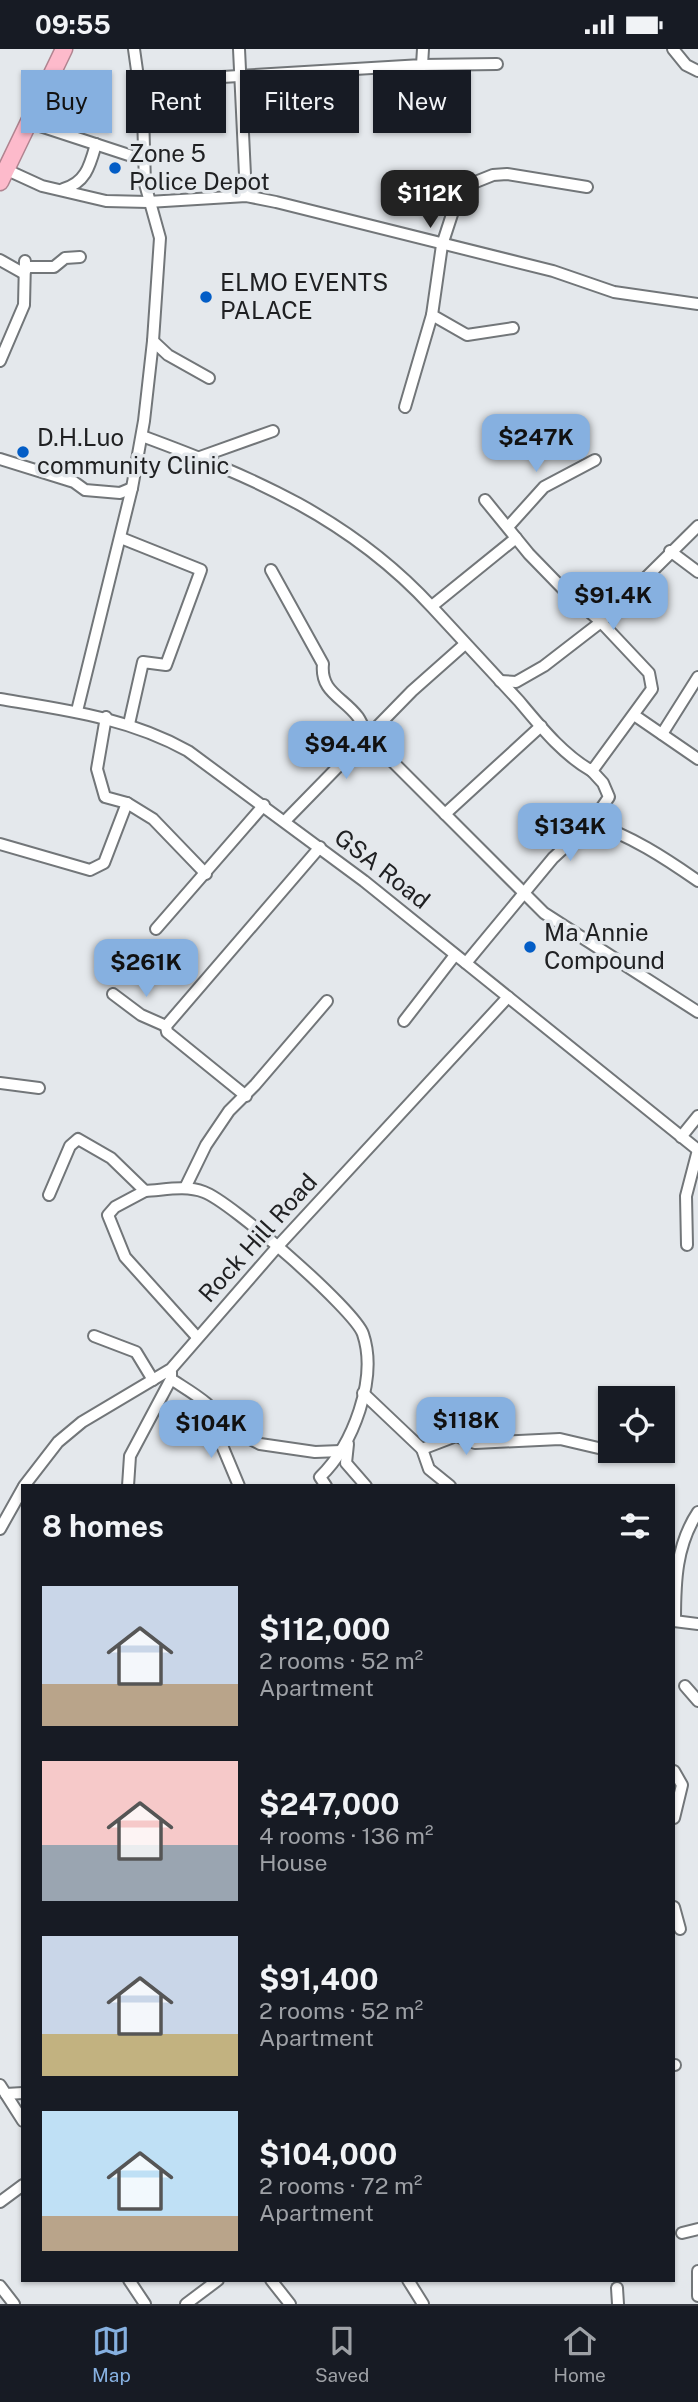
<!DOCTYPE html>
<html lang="en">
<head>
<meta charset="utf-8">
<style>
	:root { --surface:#171b24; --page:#20242c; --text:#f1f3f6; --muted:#9ea1a6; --line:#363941; --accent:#86b0e0 }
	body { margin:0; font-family:"Public Sans",sans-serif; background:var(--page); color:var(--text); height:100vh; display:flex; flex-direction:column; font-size:26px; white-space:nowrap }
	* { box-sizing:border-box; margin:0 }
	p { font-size:23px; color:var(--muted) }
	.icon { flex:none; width:38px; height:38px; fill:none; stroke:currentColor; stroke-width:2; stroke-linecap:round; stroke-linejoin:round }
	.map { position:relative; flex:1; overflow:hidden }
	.details { position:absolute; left:21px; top:1435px; width:654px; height:798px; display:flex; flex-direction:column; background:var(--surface); border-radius:0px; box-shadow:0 2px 5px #0004 }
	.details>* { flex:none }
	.banner { position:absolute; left:21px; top:21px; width:656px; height:63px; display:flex; gap:14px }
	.controls { position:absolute; left:598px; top:1337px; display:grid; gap:14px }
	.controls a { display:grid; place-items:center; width:77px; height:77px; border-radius:0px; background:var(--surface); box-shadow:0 2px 5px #0004; font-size:35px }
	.price { position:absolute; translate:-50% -60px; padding:0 16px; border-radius:14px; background:var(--accent); color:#111; font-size:23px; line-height:46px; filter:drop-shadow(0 2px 4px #0008) }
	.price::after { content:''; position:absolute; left:50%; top:42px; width:21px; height:16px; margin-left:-10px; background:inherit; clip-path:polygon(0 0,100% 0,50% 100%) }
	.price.selected { background:#222; color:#fff }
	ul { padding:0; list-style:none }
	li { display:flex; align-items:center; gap:21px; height:175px; padding:0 21px }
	li span { display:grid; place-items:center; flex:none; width:196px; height:140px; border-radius:0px; color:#555 }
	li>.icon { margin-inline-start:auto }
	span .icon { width:84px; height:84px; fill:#fffc; stroke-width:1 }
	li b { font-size:30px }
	h2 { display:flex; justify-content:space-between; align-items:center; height:84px; padding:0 21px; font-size:30px }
	.pill { padding:0 24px; border-radius:0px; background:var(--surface); box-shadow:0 2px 5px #0004; font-size:24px; line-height:63px }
	.pill.selected { background:var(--accent); color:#111 }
	.status { display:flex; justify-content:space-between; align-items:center; height:49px; padding:0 35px; background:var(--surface); direction:ltr }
	.status svg { height:19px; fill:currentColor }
	.tab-bar { display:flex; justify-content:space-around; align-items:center; height:98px; border-top:2px solid var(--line); background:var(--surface); font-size:19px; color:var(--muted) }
	.tab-bar a { display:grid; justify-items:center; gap:4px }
	.tab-bar .selected { color:var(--accent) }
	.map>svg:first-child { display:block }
</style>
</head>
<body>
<div class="status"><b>09:55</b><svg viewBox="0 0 49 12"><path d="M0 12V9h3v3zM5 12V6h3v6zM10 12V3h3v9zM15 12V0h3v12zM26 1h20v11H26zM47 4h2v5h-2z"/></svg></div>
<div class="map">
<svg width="698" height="2255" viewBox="0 0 698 2255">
	<rect width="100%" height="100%" fill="#e4e8ec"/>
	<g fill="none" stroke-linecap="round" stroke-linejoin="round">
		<defs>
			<g id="minor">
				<polyline points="239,0 246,147"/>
				<polyline points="673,0 686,16 698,22"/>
				<polyline points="422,16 497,15"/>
				<polyline points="139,30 205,29 422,16 423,0"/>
				<polyline points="31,74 144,111"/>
				<polyline points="7,121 42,137 106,152 148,153 246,147 276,153 553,222 614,243 698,255"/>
				<path d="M63,140c23,-6 27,-24 33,-45"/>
				<polyline points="0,211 23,224 28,218 54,218 65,209 80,208"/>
				<polyline points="513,279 467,286 432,266 442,196 457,150 468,136 493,126 507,125 587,138"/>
				<polyline points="153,292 168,306 209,329"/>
				<polyline points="0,312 24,256 25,212"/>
				<polyline points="405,358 432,266"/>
				<path d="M142,387c111,41 208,82 290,171 29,31 58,63 87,94 21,25 44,54 73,70l60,-82 -3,-16 -48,-51 -37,-32 -35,-36 -44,-54"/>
				<polyline points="200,408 273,382"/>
				<polyline points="0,410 74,433 85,441 120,444 132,439"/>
				<polyline points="508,478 544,438 595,411"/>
				<polyline points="121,489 201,521 166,616 143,613 129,675"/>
				<polyline points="670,502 698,523"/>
				<path d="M271,521l52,94c-3,28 20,33 35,53 4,6 7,14 10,20l176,176 154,99"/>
				<polyline points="432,557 516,489"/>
				<polyline points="500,632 516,633 544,617 601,573 698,477"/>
				<path d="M0,650c66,11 129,19 188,52l176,130 334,269"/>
				<polyline points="77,662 132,439 144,372 153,292 160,189 145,135 143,64 134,0"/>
				<polyline points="634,666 698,710"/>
				<polyline points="106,668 97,720 105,748 127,754 153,770 206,825"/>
				<polyline points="662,685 698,628"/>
				<polyline points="445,765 541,677"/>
				<polyline points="285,772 412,642 465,595"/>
				<polyline points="591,774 609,748 603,734 592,722"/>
				<polyline points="0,795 90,821 104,814 127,754"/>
				<polyline points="156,880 264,756"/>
				<path d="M466,914l87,-105 38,-35c39,12 74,35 107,58"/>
				<polyline points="113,945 141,966 166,977"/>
				<polyline points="404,972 455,906"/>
				<polyline points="0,1034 39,1039"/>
				<polyline points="246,1047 167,983 166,977 320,798"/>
				<polyline points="681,1088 698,1067"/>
				<polyline points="185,1139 206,1096 229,1062 255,1036 327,952"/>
				<polyline points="145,1142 115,1158 108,1166 125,1208 197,1288"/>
				<path d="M49,1146l21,-49 8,-7 33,19 34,33c20,-1 40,-6 59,1 26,9 151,118 159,142 15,45 -10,111 -43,143l6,9"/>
				<polyline points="687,1196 686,1147 698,1101"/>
				<polyline points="94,1287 136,1303 153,1331"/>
				<path d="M171,1330c16,11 47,27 51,46l38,19 55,8 26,-1"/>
				<polyline points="363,1344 422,1400 456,1387 475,1394 560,1390 607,1401"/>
				<polyline points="222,1376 221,1394 239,1437"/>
				<polyline points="348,1395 346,1414 366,1437"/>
				<polyline points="422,1400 429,1420 450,1437"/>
				<polyline points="24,1437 58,1393 82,1373 171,1320 278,1197 508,948"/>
				<polyline points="128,1437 130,1407 171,1330 171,1323"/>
				<polyline points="0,1480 23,1439"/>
				<path d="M675,1571c0,-38 1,-75 23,-108"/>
				<polyline points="674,1572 698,1575"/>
				<polyline points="685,1637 698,1652"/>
				<polyline points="674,1722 682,1736 674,1769"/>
				<polyline points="674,1858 680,1880"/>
				<polyline points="674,2016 675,2016"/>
				<polyline points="0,2036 23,2072"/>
				<polyline points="6,2045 23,2044"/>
				<polyline points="0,2153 23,2136"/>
				<polyline points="682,2184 698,2180"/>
				<polyline points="698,2222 698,2247"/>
				<polyline points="129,2231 145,2255"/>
				<polyline points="271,2231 290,2255"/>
				<polyline points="408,2231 423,2255"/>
				<polyline points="0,2237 14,2255"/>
				<polyline points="617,2239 618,2255"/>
				<polyline points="186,2255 218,2231"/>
			</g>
			<polyline id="highway" points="0,133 64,0"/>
		</defs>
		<!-- minor casing -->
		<use href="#minor" stroke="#727679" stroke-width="14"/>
		<!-- highway casing -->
		<use href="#highway" stroke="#b08490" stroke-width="19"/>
		<!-- minor -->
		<use href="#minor" stroke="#fff" stroke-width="10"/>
		<!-- highway -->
		<use href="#highway" stroke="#fdbacb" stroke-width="16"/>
	</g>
	<!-- markers -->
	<g fill="#035dc6" stroke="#e4e8ec" stroke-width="2.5">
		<circle cx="115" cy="119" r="7"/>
		<circle cx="206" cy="248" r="7"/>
		<circle cx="23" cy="403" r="7"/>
		<circle cx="530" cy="898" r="7"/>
	</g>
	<g text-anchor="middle" stroke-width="7" stroke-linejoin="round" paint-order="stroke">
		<!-- poi labels -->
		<g font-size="24" fill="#202123" stroke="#e4e8ec" text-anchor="start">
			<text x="129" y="113">Zone 5<tspan x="129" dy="28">Police Depot</tspan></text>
			<text x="220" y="242">ELMO EVENTS<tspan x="220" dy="28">PALACE</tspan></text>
			<text x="37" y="397">D.H.Luo<tspan x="37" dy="28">community Clinic</tspan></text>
			<text x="544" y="892">Ma Annie<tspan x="544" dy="28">Compound</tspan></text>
		</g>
		<!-- street labels -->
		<g font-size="24" fill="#202123" stroke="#e4e8ec">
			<text transform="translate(382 820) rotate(38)" y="8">GSA Road</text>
			<text transform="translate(258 1189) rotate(-48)" y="8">Rock Hill Road</text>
		</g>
	</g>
</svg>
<div class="controls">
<a><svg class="icon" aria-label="locate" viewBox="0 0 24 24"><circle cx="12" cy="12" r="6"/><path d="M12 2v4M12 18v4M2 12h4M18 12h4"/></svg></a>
</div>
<b class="price selected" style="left:430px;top:181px">$112K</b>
<b class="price" style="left:536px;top:425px">$247K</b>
<b class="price" style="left:613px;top:583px">$91.4K</b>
<b class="price" style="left:346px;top:732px">$94.4K</b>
<b class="price" style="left:570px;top:814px">$134K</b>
<b class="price" style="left:146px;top:950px">$261K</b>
<b class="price" style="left:466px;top:1408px">$118K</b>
<b class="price" style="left:211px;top:1411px">$104K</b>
<div class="banner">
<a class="pill selected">Buy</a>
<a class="pill">Rent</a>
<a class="pill">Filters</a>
<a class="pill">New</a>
</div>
<section class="details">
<h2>8 homes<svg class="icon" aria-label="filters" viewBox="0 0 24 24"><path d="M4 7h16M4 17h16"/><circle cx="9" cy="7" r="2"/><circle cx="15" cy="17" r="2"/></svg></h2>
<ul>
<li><span style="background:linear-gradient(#c9d6e8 70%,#b9a48a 0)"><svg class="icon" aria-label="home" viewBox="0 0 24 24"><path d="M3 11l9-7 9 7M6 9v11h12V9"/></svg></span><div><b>$112,000</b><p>2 rooms · 52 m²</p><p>Apartment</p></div></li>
<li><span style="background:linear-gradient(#f6c9c9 60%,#9aa5b1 0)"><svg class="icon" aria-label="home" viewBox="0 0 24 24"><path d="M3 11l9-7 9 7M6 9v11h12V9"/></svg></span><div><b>$247,000</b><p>4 rooms · 136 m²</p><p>House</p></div></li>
<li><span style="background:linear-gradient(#c9d6e8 70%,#c2b280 0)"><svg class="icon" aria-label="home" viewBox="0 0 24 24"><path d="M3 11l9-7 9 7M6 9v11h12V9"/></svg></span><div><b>$91,400</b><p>2 rooms · 52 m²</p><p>Apartment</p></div></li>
<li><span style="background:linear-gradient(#bfe0f5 75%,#b9a48a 0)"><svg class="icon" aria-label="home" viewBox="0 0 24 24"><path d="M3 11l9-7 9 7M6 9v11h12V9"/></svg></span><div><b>$104,000</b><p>2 rooms · 72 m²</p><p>Apartment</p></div></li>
</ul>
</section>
</div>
<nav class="tab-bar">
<a class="selected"><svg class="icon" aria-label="map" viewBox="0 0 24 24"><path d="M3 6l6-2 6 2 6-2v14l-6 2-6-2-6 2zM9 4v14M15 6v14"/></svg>Map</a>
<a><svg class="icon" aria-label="saved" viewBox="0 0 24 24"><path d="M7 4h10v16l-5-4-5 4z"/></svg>Saved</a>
<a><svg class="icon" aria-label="home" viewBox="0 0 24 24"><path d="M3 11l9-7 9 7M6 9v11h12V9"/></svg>Home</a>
</nav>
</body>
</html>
